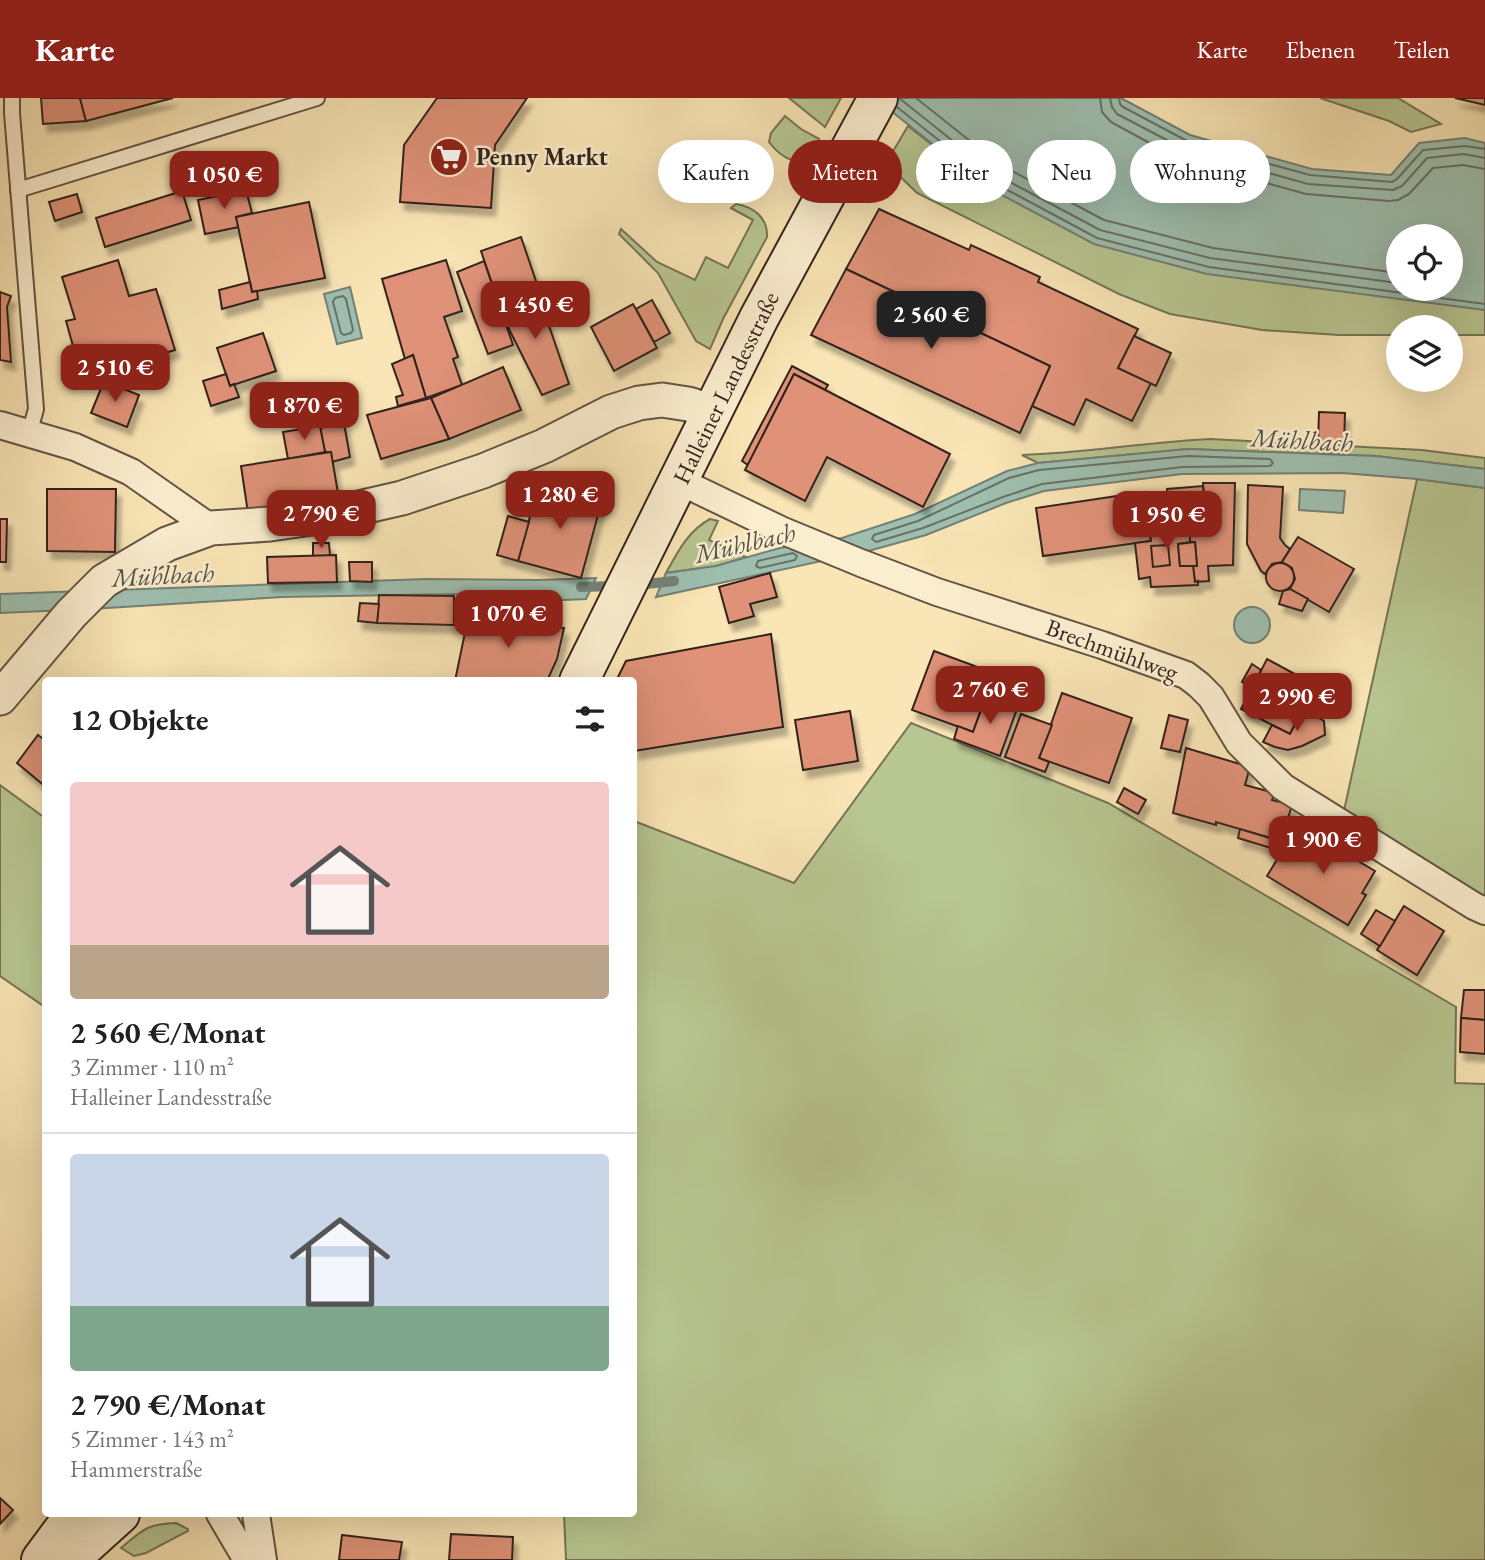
<!DOCTYPE html>
<html lang="de">
<head>
<meta charset="utf-8">
<style>
	:root { --surface:#fff; --page:#f6f6f6; --text:#202124; --muted:#757577; --line:#e0e0e0; --accent:#8f2418 }
	body { margin:0; font-family:"EB Garamond",serif; background:var(--page); color:var(--text); height:100vh; display:flex; flex-direction:column; font-size:26px; white-space:nowrap }
	* { box-sizing:border-box; margin:0 }
	p { font-size:23px; color:var(--muted) }
	.icon { flex:none; width:38px; height:38px; fill:none; stroke:currentColor; stroke-width:2; stroke-linecap:round; stroke-linejoin:round }
	.map { position:relative; flex:1; overflow:hidden }
	.panel { position:absolute; left:42px; top:579px; width:595px; height:840px; display:flex; flex-direction:column; background:var(--surface); border-radius:7px; box-shadow:0 7px 28px #0002 }
	.panel>* { flex:none }
	.top-card { position:absolute; left:658px; top:42px; width:665px; height:63px; display:flex; gap:14px }
	.controls { position:absolute; left:1386px; top:126px; display:grid; gap:14px }
	.controls a { display:grid; place-items:center; width:77px; height:77px; border-radius:50%; background:var(--surface); box-shadow:0 7px 28px #0002; font-size:35px }
	.price { position:absolute; translate:-50% -60px; padding:0 16px; border-radius:14px; background:var(--accent); color:#fff; font-size:23px; line-height:46px; filter:drop-shadow(0 2px 4px #0008) }
	.price::after { content:''; position:absolute; left:50%; top:42px; width:21px; height:16px; margin-left:-10px; background:inherit; clip-path:polygon(0 0,100% 0,50% 100%) }
	.price.on { background:#222; color:#fff }
	ul { padding:0; list-style:none }
	li { display:grid; align-content:center; gap:14px; height:371px; padding:0 28px }
	li+li { border-top:2px solid var(--line) }
	li span { display:grid; place-items:center; height:217px; border-radius:7px; color:#555 }
	li>.icon { margin-inline-start:auto }
	span .icon { width:126px; height:126px; fill:#fffc; stroke-width:1 }
	li b { font-size:30px }
	h2 { display:flex; justify-content:space-between; align-items:center; height:84px; padding:0 28px; font-size:30px }
	.chip { padding:0 24px; border-radius:32px; background:var(--surface); box-shadow:0 7px 28px #0002; font-size:24px; line-height:63px }
	.chip.on { background:var(--accent); color:#fff }
	header { display:flex; align-items:center; gap:42px; box-sizing:border-box; height:98px; padding:0 35px; background:var(--accent); color:#fff }
	header strong { font-size:33px }
	nav { display:flex; gap:38px; margin-inline-start:auto; font-size:24px }
	.map>svg:first-child { display:block }
</style>
</head>
<body>
<header>
<strong>Karte</strong>
<nav><a>Karte</a><a>Ebenen</a><a>Teilen</a></nav>
</header>
<div class="map">
<svg width="1485" height="1462" viewBox="0 0 1485 1462">
	<defs>
		<filter id="shadow"><feDropShadow dx="4.5" dy="8" stdDeviation="2" flood-color="#0004"/></filter>
	</defs>
	<rect width="100%" height="100%" fill="#f9e5b5"/>
	<filter id="stains"><feTurbulence type="fractalNoise" baseFrequency=".00286" numOctaves="4"/><feColorMatrix values="0 0 0 0 .2 0 0 0 0 .09 0 0 0 0 .02 0 0 0 .5 -.17"/></filter>
	<radialGradient id="worn" r=".72"><stop offset=".6" stop-color="#630" stop-opacity="0"/><stop offset="1" stop-color="#630" stop-opacity=".3"/></radialGradient>
	<!-- green -->
	<g fill="#b8c691" stroke="#767557" stroke-width="2">
		<polygon points="789,0 841,0 825,29"/>
		<polygon points="1320,0 1398,0 1441,26 1411,34 1389,23"/>
		<path d="M785,18l16,13 18,10 -11,21c-16,5 -30,-6 -39,-18l2,-9z"/>
		<polygon points="908,28 985,88 1485,212 1485,237 1451,237 1451,229 1398,229 1398,237 1339,237 1262,232 1170,216 1119,196 917,95 886,65"/>
		<path d="M736,106c18,3 32,14 31,33l-44,82 -13,30 -14,-8 -38,-68 -39,-39 2,-5 36,33 38,18 11,-23 22,11 25,-48 -22,-12z"/>
		<path d="M1210,341l212,11 63,8v11l-109,-13 -188,-7 -150,14 -16,-8c63,-2 125,-13 188,-16z"/>
		<polygon points="1417,381 1485,390 1485,802 1343,717"/>
		<path d="M710,421l8,2 -9,19 37,17 -30,9 -50,7c12,-22 22,-42 44,-54z"/>
		<polygon points="911,625 1108,705 1456,909 1455,985 1485,986 1485,1462 566,1462 564,1416 634,1416 634,723 794,785"/>
		<polygon points="0,687 45,720 45,909 0,878"/>
		<path d="M176,1425l12,6v2l-42,22 -12,3 -13,-8c22,-18 25,-24 55,-25z"/>
	</g>
	<!-- water -->
	<g fill="#9ebfb0" stroke="#738175" stroke-width="2" fill-rule="evenodd">
		<path d="M875,0h246l69,37 122,34 79,6 28,-32 46,-5 20,5v167l-278,-36 -113,-30 -109,-58zM1398,138h53v53h-53z"/>
		<polygon points="350,189 362,240 337,246 324,196"/>
		<polygon points="1188,351 1376,358 1485,371 1485,390 1417,381 1342,375 1182,376 1084,388 1044,393 1006,405 926,437 872,452 656,499 666,475 716,468 780,450 842,440 915,416 1007,373 1038,365"/>
		<polygon points="1300,391 1345,393 1343,415 1299,412"/>
		<polygon points="596,480 586,501 564,502 456,496 282,499 91,511 0,515 0,496 426,481 538,482"/>
		<circle cx="1252" cy="527" r="18"/>
	</g>
	<g fill="none" stroke-linecap="round" stroke-linejoin="round">
		<!-- shore -->
		<g stroke="#687266" stroke-width="2">
			<polyline points="899,0 993,75 1100,132 1210,160 1398,185"/>
			<polyline points="916,0 999,66 1104,122 1213,150 1398,175"/>
			<polyline points="1100,0 1102,14 1111,24 1179,61 1306,96 1389,103 1398,102 1409,96 1433,70 1463,67 1485,71"/>
			<polyline points="1110,0 1112,9 1117,16 1186,52 1308,86 1393,92 1402,88 1427,60 1464,56 1485,60"/>
			<polyline points="1119,0 1120,6 1123,9 1189,44 1310,77 1392,84 1397,81 1423,52 1465,48 1485,51"/>
			<polyline points="897,9 989,82 1097,140 1209,169 1485,206"/>
			<polygon points="343,198 346,201 353,232 351,235 344,237 341,235 333,204 335,200"/>
			<polygon points="1188,358 1270,361 1273,365 1270,368 1182,369 1042,386 1003,399 923,430 876,444 872,441 874,437 918,423 1009,380 1039,372"/>
			<polygon points="793,455 797,458 795,462 760,470 756,468 758,463"/>
		</g>
		<!-- stream -->
		<g stroke="#738175" stroke-width="10">
			<polyline points="637,487 674,483"/>
			<polyline points="581,489 615,488"/>
		</g>
	</g>
	<!-- building -->
	<g fill="#df9278" stroke="#33241d" stroke-width="2" filter="url(#shadow)">
		<polygon points="41,0 80,0 86,23 43,26"/>
		<polygon points="80,0 173,0 86,23"/>
		<polygon points="437,0 527,0 495,47 491,110 400,104 404,47"/>
		<polygon points="1455,0 1485,0 1485,7"/>
		<polygon points="246,92 252,115 236,119 239,129 205,136 198,102"/>
		<polygon points="182,93 191,122 105,149 96,120"/>
		<polygon points="77,96 82,114 55,123 49,104"/>
		<polygon points="309,104 325,180 252,194 236,119"/>
		<polygon points="879,111 969,152 971,147 1040,179 1038,184 1138,231 1118,270 1151,285 1132,323 1086,301 1074,327 1032,308 1050,268 846,171"/>
		<polygon points="521,139 539,192 499,206 481,153"/>
		<polygon points="118,162 129,198 156,191 175,252 82,280 66,223 75,221 62,179"/>
		<polygon points="446,162 462,213 444,219 458,259 453,261 462,287 426,300 413,257 405,261 382,181"/>
		<polygon points="484,163 513,247 488,256 457,174"/>
		<polygon points="846,171 1050,268 1020,335 811,237"/>
		<polygon points="250,184 252,194 257,193 258,201 222,211 219,192"/>
		<polygon points="537,193 569,286 542,297 505,223 499,206"/>
		<polygon points="0,194 11,198 7,209 11,264 0,262"/>
		<polygon points="652,202 670,235 654,244 636,211"/>
		<polygon points="633,206 657,250 614,273 591,229"/>
		<polygon points="263,235 276,273 230,288 217,250"/>
		<polygon points="1134,238 1171,255 1156,288 1118,270"/>
		<polygon points="413,257 426,300 398,308 396,299 403,297 392,266"/>
		<polygon points="792,268 828,287 825,292 794,276 748,367 742,363"/>
		<polygon points="503,269 521,312 449,341 431,300"/>
		<polygon points="226,276 230,288 234,286 239,299 211,308 203,283"/>
		<polygon points="794,276 950,356 923,409 827,359 805,403 745,372"/>
		<polygon points="104,283 139,297 127,329 91,315"/>
		<polygon points="431,300 449,341 381,361 367,317"/>
		<polygon points="1319,314 1345,315 1344,347 1318,346"/>
		<polygon points="344,325 350,359 332,364 331,354 325,354 320,330"/>
		<polygon points="320,328 325,354 288,361 283,334"/>
		<polygon points="331,354 339,401 248,415 241,368"/>
		<polygon points="539,385 602,402 581,480 518,463"/>
		<polygon points="1203,385 1235,385 1233,467 1208,468 1209,483 1195,484 1193,468 1197,468 1195,444 1190,444 1190,430 1205,412"/>
		<polygon points="1248,387 1283,389 1280,440 1285,447 1290,451 1282,464 1272,466 1265,476 1261,473 1247,446"/>
		<polygon points="1203,388 1205,412 1169,416 1167,391"/>
		<polygon points="47,391 116,391 115,454 47,453"/>
		<polygon points="1144,394 1151,443 1043,458 1036,410"/>
		<polygon points="1205,412 1190,430 1190,444 1178,446 1180,468 1193,468 1195,484 1198,483 1198,487 1151,489 1150,479 1139,481 1135,445 1151,443 1148,419"/>
		<polygon points="508,418 529,424 518,463 497,457"/>
		<polygon points="0,421 7,421 6,464 0,464"/>
		<polygon points="1298,439 1354,471 1329,514 1290,491 1295,481 1292,470 1282,464"/>
		<polygon points="1195,444 1197,468 1180,468 1178,446"/>
		<polygon points="313,445 329,445 330,458 313,458"/>
		<polygon points="1168,447 1170,467 1153,469 1151,448"/>
		<polygon points="336,457 337,484 268,485 267,459"/>
		<polygon points="349,464 372,464 372,484 350,483"/>
		<circle cx="1280" cy="479" r="14"/>
		<polygon points="770,475 777,499 750,506 754,518 729,525 719,489"/>
		<polygon points="1290,491 1308,501 1302,513 1279,506 1283,493"/>
		<polygon points="379,497 454,498 454,527 377,525"/>
		<polygon points="360,505 379,506 377,525 358,523"/>
		<polygon points="510,512 557,519 556,528 508,522"/>
		<polygon points="469,515 564,530 557,561 547,583 455,583"/>
		<polygon points="771,536 783,629 634,653 634,583 616,583 626,563"/>
		<polygon points="934,553 994,575 973,634 912,612"/>
		<polygon points="1267,561 1315,587 1290,636 1241,611"/>
		<polygon points="1252,566 1261,572 1252,590 1242,584"/>
		<polygon points="1062,595 1132,620 1109,685 1039,660"/>
		<polygon points="987,596 1018,608 1000,658 954,641 958,628 973,634"/>
		<polygon points="1303,611 1324,623 1325,637 1302,648 1288,652 1275,649 1263,644 1272,627 1290,636"/>
		<polygon points="850,613 858,663 803,672 795,622"/>
		<polygon points="1021,616 1052,627 1039,660 1049,664 1045,674 1005,659"/>
		<polygon points="1169,617 1188,622 1180,654 1161,650"/>
		<polygon points="38,637 46,643 46,689 17,665"/>
		<polygon points="1186,650 1250,669 1245,687 1275,695 1272,702 1292,707 1281,743 1216,724 1216,727 1173,715"/>
		<polygon points="1124,690 1146,702 1138,716 1117,704"/>
		<polygon points="1240,731 1273,741 1271,750 1238,740"/>
		<polygon points="1313,736 1375,773 1362,795 1366,797 1348,827 1267,778 1292,737 1307,746"/>
		<polygon points="1404,808 1444,833 1417,877 1377,852"/>
		<polygon points="1376,812 1395,823 1380,848 1361,836"/>
		<polygon points="1464,892 1485,892 1485,922 1461,920"/>
		<polygon points="1461,920 1485,922 1485,956 1460,954"/>
		<polygon points="0,1400 13,1412 0,1426"/>
		<polygon points="451,1436 513,1439 512,1462 449,1462"/>
		<polygon points="342,1437 402,1444 399,1462 339,1462"/>
	</g>
	<g fill="none" stroke-linecap="round" stroke-linejoin="round">
		<defs>
			<g id="service">
				<polyline points="12,0 12,15 36,311 29,336"/>
				<polyline points="18,92 317,0"/>
			</g>
			<g id="minor">
				<polyline points="0,327 75,349 131,374 211,430"/>
				<polyline points="679,383 781,432 861,465 937,494 1102,547 1186,577 1199,587 1211,599 1239,645 1283,689 1474,808 1485,813"/>
				<polyline points="220,1416 247,1462"/>
				<polyline points="256,1416 263,1462"/>
			</g>
			<polyline id="tertiary" points="0,600 71,516 104,483 167,446 211,430 270,426 319,419 402,400 483,373 544,348 611,314 639,305 662,302 688,306 714,314"/>
			<g id="secondary">
				<polyline points="579,583 759,220 878,0"/>
				<polyline points="41,1462 75,1416"/>
				<polyline points="69,1462 120,1416"/>
			</g>
		</defs>
		<!-- service casing -->
		<use href="#service" stroke="#645443" stroke-width="18"/>
		<!-- minor casing -->
		<use href="#minor" stroke="#645443" stroke-width="30"/>
		<!-- tertiary casing -->
		<use href="#tertiary" stroke="#645443" stroke-width="37"/>
		<!-- secondary casing -->
		<use href="#secondary" stroke="#33241d" stroke-width="42"/>
		<!-- service -->
		<use href="#service" stroke="#fbeecf" stroke-width="14"/>
		<!-- minor -->
		<use href="#minor" stroke="#fbeecf" stroke-width="26"/>
		<!-- tertiary -->
		<use href="#tertiary" stroke="#fbeecf" stroke-width="33"/>
		<!-- secondary -->
		<use href="#secondary" stroke="#fbeecf" stroke-width="38"/>
	</g>
	<!-- icons -->
	<defs>
		<symbol id="supermarket-disc" viewBox="-11 -11 22 22"><circle r="9.5" fill="#8f2418" stroke="#fbeecf"/><path d="M-6-5.5h2.5l.6 2H6L4.5 2H-2.5L-4.4-4H-6ZM-1.5 3.2a1.3 1.3 0 1 0 .1 0ZM3 3.2a1.3 1.3 0 1 0 .1 0Z" fill="#fff"/></symbol>
	</defs>
	<g fill-rule="evenodd">
		<use href="#supermarket-disc" x="427" y="37" width="44" height="44"/>
	</g>
	<g text-anchor="middle" stroke-width="5" stroke-linejoin="round" paint-order="stroke">
		<!-- poi labels -->
		<g font-size="24" font-weight="bold" fill="#33241d" stroke="#fbeecf" text-anchor="start">
			<text x="476" y="67">Penny Markt</text>
		</g>
		<!-- street labels -->
		<g font-size="24" fill="#33241d" stroke="#fbeecf">
			<text transform="translate(726 290) rotate(-64)" y="8">Halleiner Landesstraße</text>
			<text transform="translate(1112 552) rotate(20)" y="8">Brechmühlweg</text>
		</g>
		<!-- water labels -->
		<g font-size="26" font-style="italic" fill="#535249" stroke="#fbeecf">
			<text transform="translate(1302 342) rotate(3)" y="9">Mühlbach</text>
			<text transform="translate(745 445) rotate(-13)" y="9">Mühlbach</text>
			<text transform="translate(163 477) rotate(-3)" y="9">Mühlbach</text>
		</g>
	</g>
	<rect width="100%" height="100%" filter="url(#stains)"/>
	<rect width="100%" height="100%" fill="url(#worn)"/>
</svg>
<div class="controls">
<a><svg class="icon" aria-label="locate" viewBox="0 0 24 24"><circle cx="12" cy="12" r="6"/><path d="M12 2v4M12 18v4M2 12h4M18 12h4"/></svg></a>
<a><svg class="icon" aria-label="layers" viewBox="0 0 24 24"><path d="M12 4l9 5-9 5-9-5zM3 14l9 5 9-5"/></svg></a>
</div>
<b class="price" style="left:224px;top:113px">1 050 €</b>
<b class="price" style="left:535px;top:243px">1 450 €</b>
<b class="price on" style="left:931px;top:253px">2 560 €</b>
<b class="price" style="left:115px;top:306px">2 510 €</b>
<b class="price" style="left:304px;top:344px">1 870 €</b>
<b class="price" style="left:560px;top:433px">1 280 €</b>
<b class="price" style="left:321px;top:452px">2 790 €</b>
<b class="price" style="left:1167px;top:453px">1 950 €</b>
<b class="price" style="left:508px;top:552px">1 070 €</b>
<b class="price" style="left:990px;top:628px">2 760 €</b>
<b class="price" style="left:1297px;top:635px">2 990 €</b>
<b class="price" style="left:1323px;top:778px">1 900 €</b>
<div class="top-card">
<a class="chip">Kaufen</a>
<a class="chip on">Mieten</a>
<a class="chip">Filter</a>
<a class="chip">Neu</a>
<a class="chip">Wohnung</a>
</div>
<section class="panel">
<h2>12 Objekte<svg class="icon" aria-label="filters" viewBox="0 0 24 24"><path d="M4 7h16M4 17h16"/><circle cx="9" cy="7" r="2"/><circle cx="15" cy="17" r="2"/></svg></h2>
<ul>
<li><span style="background:linear-gradient(#f6c9c9 75%,#b9a48a 0)"><svg class="icon" aria-label="home" viewBox="0 0 24 24"><path d="M3 11l9-7 9 7M6 9v11h12V9"/></svg></span><div><b>2 560 €/Monat</b><p>3 Zimmer · 110 m²</p><p>Halleiner Landesstraße</p></div></li>
<li><span style="background:linear-gradient(#c9d6e8 70%,#7fa58c 0)"><svg class="icon" aria-label="home" viewBox="0 0 24 24"><path d="M3 11l9-7 9 7M6 9v11h12V9"/></svg></span><div><b>2 790 €/Monat</b><p>5 Zimmer · 143 m²</p><p>Hammerstraße</p></div></li>
</ul>
</section>
</div>
</body>
</html>
